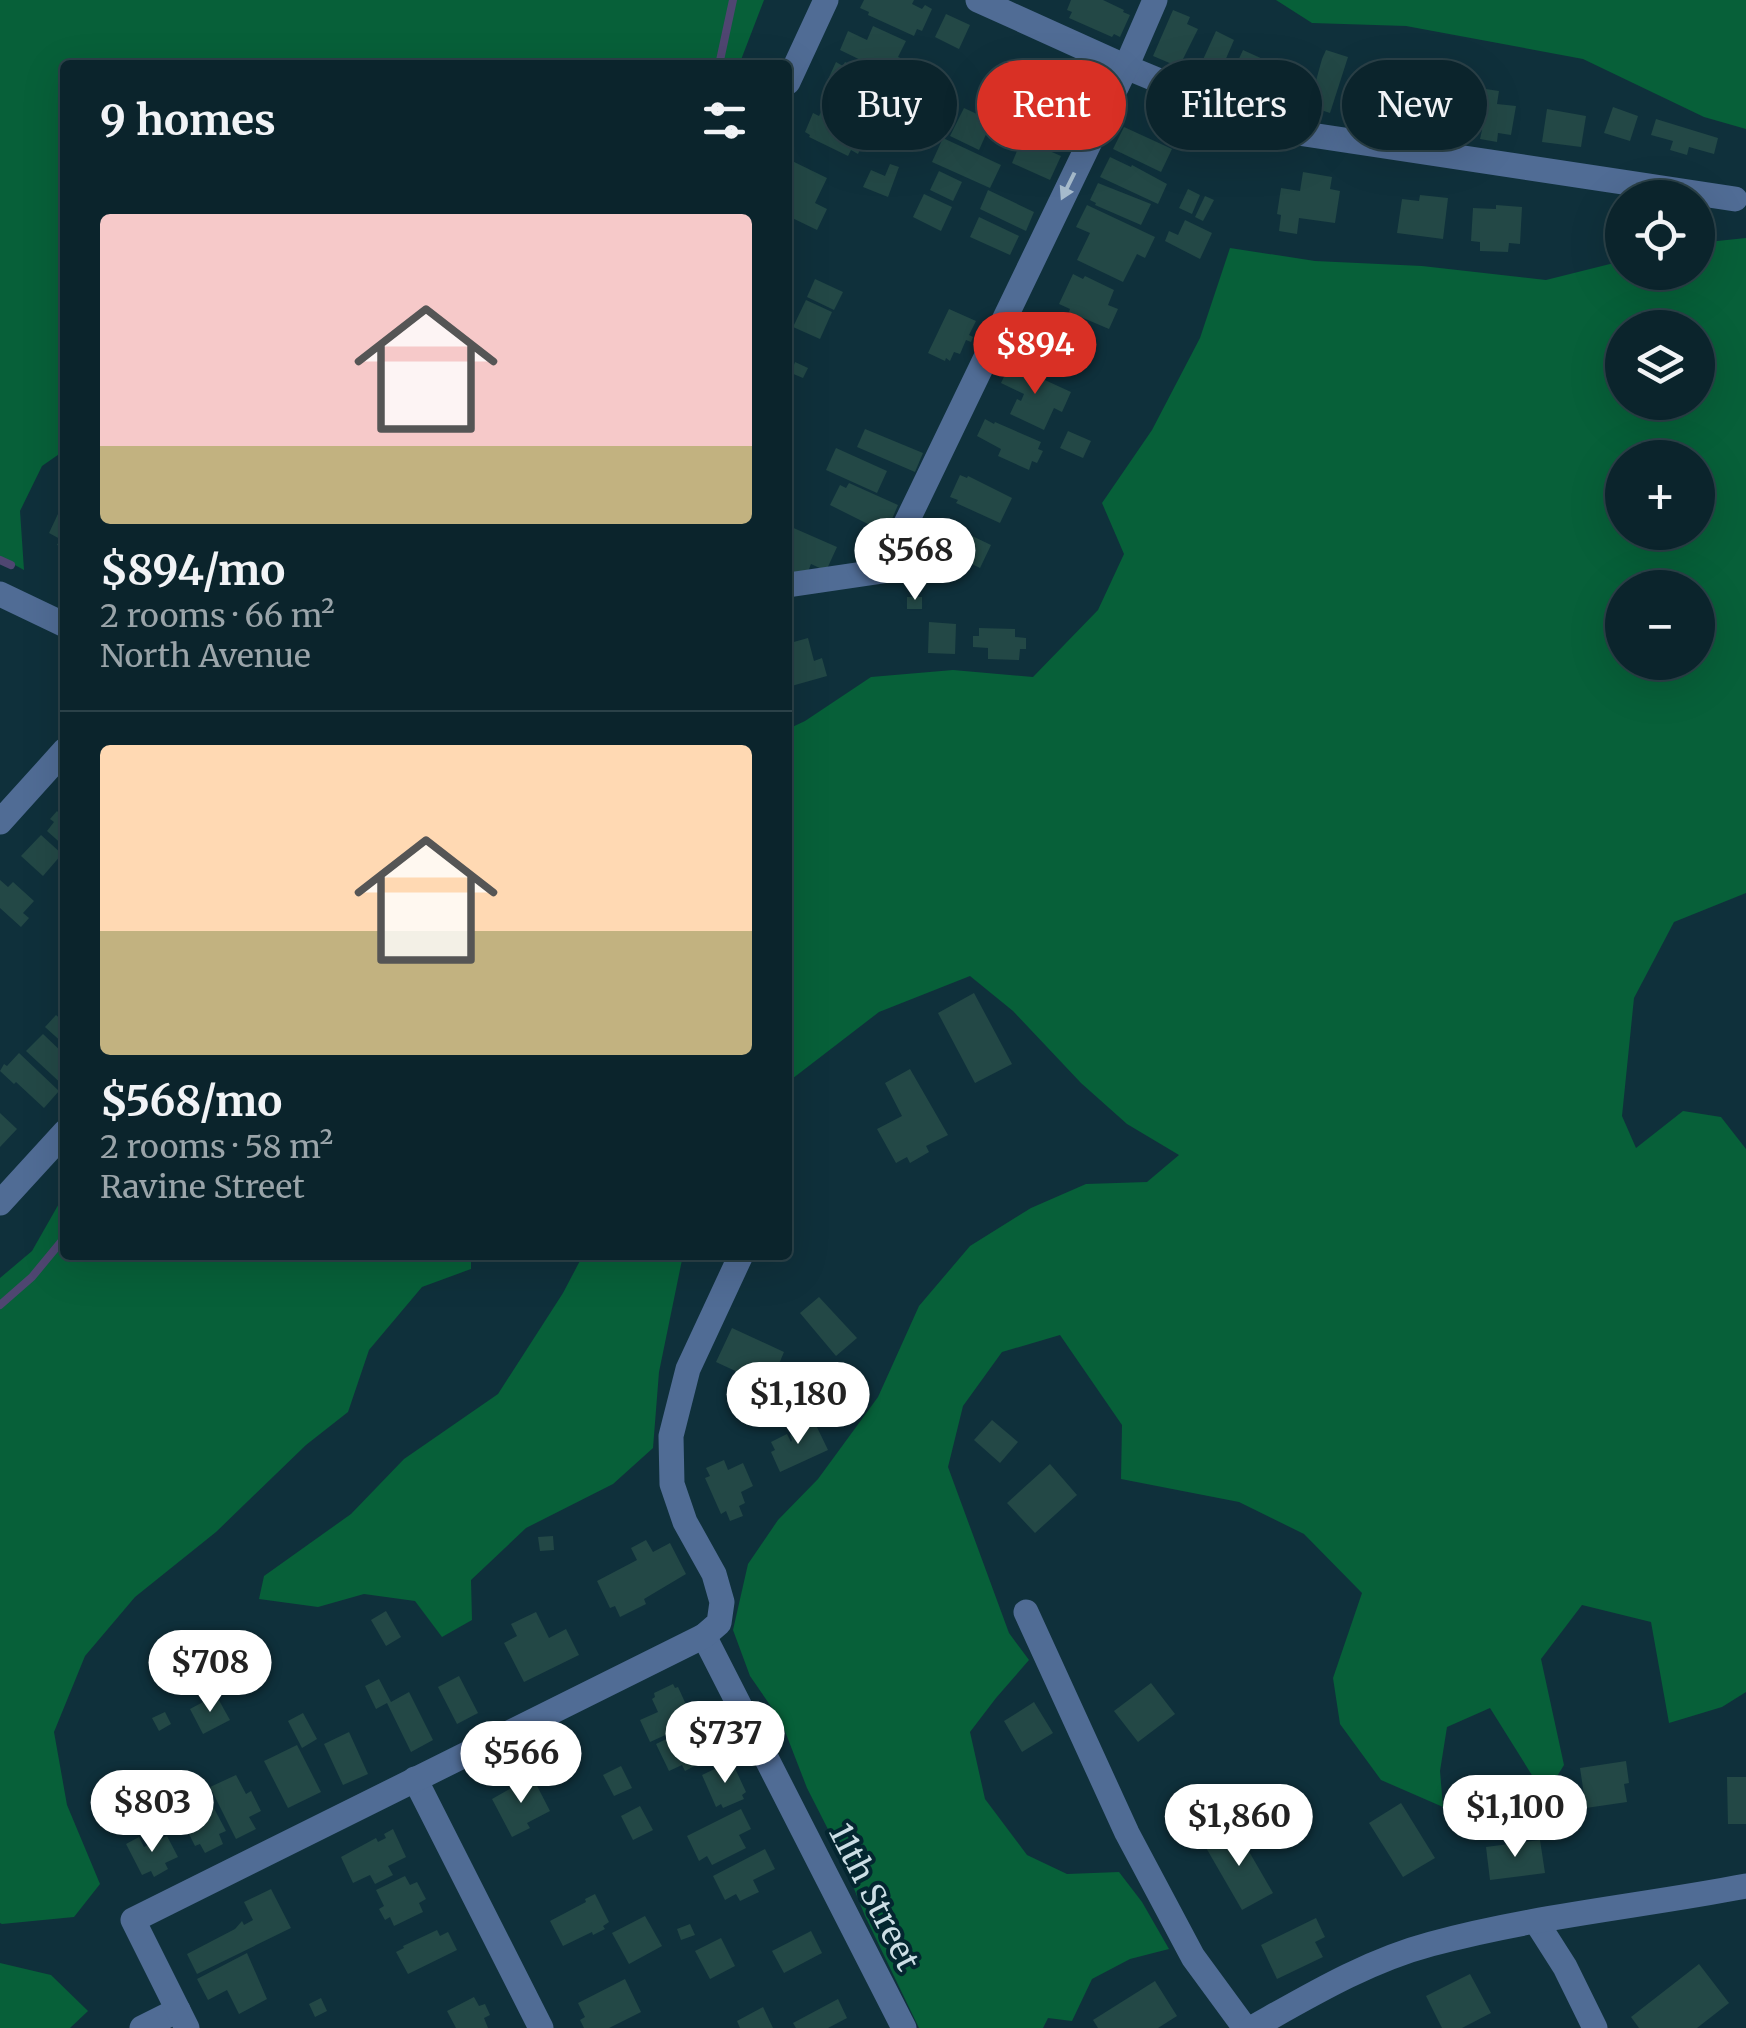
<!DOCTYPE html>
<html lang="en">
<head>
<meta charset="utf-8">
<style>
	:root { --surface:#0b242c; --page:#193038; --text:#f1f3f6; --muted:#9aa4a9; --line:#2b4148; --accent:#d93025 }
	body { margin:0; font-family:Merriweather,serif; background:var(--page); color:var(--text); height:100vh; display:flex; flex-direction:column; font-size:38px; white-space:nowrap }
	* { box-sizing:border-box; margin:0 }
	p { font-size:32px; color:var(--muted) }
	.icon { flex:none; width:55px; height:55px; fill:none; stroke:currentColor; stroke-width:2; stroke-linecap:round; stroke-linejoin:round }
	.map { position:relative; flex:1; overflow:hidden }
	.panel { position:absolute; left:60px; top:60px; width:732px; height:1200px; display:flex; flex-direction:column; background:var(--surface); border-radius:10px; box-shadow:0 10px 40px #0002,0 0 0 2px var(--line) }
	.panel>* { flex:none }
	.guide { position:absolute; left:822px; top:60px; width:772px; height:90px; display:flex; gap:20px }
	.buttons { position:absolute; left:1605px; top:180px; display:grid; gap:20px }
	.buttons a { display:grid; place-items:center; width:110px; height:110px; border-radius:50%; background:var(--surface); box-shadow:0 10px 40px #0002,0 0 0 2px var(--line); font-size:50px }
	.price { position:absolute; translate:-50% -85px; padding:0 22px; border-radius:35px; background:#fff; color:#222; font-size:32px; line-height:65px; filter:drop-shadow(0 2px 5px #0008) }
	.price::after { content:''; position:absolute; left:50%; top:60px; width:30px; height:22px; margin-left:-15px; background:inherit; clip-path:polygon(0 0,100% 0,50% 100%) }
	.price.active { background:var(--accent); color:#fff }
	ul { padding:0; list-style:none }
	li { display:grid; align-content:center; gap:20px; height:530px; padding:0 40px }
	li+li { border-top:2px solid var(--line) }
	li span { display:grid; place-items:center; height:310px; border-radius:10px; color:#555 }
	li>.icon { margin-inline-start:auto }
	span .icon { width:180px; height:180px; fill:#fffc; stroke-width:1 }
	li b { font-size:42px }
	h2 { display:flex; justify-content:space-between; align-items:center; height:120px; padding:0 40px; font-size:42px }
	.tag { padding:0 35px; border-radius:45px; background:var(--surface); box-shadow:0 10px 40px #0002,0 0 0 2px var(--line); font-size:35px; line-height:90px }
	.tag.active { background:var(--accent); color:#fff }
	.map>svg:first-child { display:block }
</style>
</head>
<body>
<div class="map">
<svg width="1746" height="2028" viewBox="0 0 1746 2028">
	<rect width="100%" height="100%" fill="#0f303b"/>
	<!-- forest -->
	<g fill="#076039" fill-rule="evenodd">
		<polygon points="0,0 764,0 739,65 65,65 65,450 42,466 20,511 24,570 0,557"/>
		<polygon points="1276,0 1746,0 1746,129 1704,117 1583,59 1406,26 1312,23"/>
		<path d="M1746,238v655l-72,29 -40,76 -12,118 14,32 47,-37 38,6 25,32v543l-24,15 -53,16 -18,-101 -69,-17 -41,54 23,106 -19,31 -55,-88 -43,19 -7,44 3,36 -62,-27 -41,-56 -7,-46 29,-85 -58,-59 -65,-32 -118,-23 1,-54 -62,-90 -58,17 -39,54 -15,61 61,166 20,27 -33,38 -26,34 15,67 42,56 40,19 52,-2 23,30 27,47 -39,10 -38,20 -20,42 -24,-3 -5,10h-124l-54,-112 -27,-67 -31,-61 -26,-67 -31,-45 -17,-46 15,-66 30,-44 40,-41 60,-82 41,-91 51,-60 61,-38 55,-24 61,-2 32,-27 -52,-31 -46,-41 -68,-72 -43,-35 -91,36 -91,70v-353l17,-8 66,-44 82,-7 80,7 65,-67 26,-56 -22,-51 50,-73 48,-92 30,-90 85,13 107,5 124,14 76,-19v11h76v-29zM1622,328h76v74h-76zM1622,458h76v74h-76zM1622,588h76v74h-76z"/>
		<polygon points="65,1193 65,1255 471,1255 471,1269 422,1287 369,1350 348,1412 306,1445 216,1532 135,1597 85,1656 54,1732 67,1805 100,1884 74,1917 2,1924 0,1923 0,1278 32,1251"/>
		<polygon points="583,1255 683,1255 659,1372 653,1448 613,1484 526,1528 471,1580 472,1620 442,1637 415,1601 364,1594 318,1607 259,1599 264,1576 351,1514 404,1459 498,1394 563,1293"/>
		<polygon points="0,1963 51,1975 88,2011 70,2028 0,2028"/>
	</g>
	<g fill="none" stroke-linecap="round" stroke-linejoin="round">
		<!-- stream -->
		<g stroke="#4f4671" stroke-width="8">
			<polyline points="719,65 733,0"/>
			<polyline points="0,560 11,565"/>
			<polyline points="0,1305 32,1277 65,1237"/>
		</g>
	</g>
	<!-- building -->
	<g fill="#234846">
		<polygon points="864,0 914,0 912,4 922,9 925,5 932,9 922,31 917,29 914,36 868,15 869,12 860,8"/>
		<polygon points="1071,0 1103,0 1124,10 1123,12 1130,15 1120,37 1114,34 1112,37 1069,18 1072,12 1067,10"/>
		<polygon points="1173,10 1190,17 1187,24 1198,29 1179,67 1153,56"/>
		<polygon points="946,14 970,25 959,49 935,37"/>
		<polygon points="873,26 906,41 898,57 917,65 908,83 840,50 848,31 867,40"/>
		<polygon points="1216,31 1234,40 1215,84 1196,75"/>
		<polygon points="1243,50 1280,67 1262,106 1225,89"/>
		<polygon points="1326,50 1348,57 1330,113 1309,106 1322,59"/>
		<polygon points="1377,59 1393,62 1390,86 1373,83"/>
		<polygon points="836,62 843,66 845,62 873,75 869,84 875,87 869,100 863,97 858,107 830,94 831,90 825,86"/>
		<polygon points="1406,63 1428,66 1419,131 1398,128 1403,95 1399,95 1400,86 1397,85 1399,73 1404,74"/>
		<polygon points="1049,69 1076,82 1059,118 1031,105"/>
		<polygon points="919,73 939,83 933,97 912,88"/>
		<polygon points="1439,87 1474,92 1468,128 1434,122"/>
		<polygon points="1479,88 1499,91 1497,104 1516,106 1511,135 1498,133 1497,142 1480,139 1482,130 1473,129"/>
		<polygon points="911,89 933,99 926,114 904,103"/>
		<polygon points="1613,107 1638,116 1630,141 1604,133"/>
		<polygon points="964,108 992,121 979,150 950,136"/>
		<polygon points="1547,109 1586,116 1581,147 1542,142"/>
		<polygon points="821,112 860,131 856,139 863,142 858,154 851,150 848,156 809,137 810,135 805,132 813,113 819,116"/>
		<polygon points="1656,119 1718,138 1714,154 1689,147 1687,155 1670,150 1673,141 1651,135"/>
		<polygon points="1124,127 1172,149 1161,172 1113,149"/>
		<polygon points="943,138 1001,165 990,188 932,162"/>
		<polygon points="1022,139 1061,156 1050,180 1012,163"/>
		<polygon points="1110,157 1131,167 1132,165 1167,184 1158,204 1100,177"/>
		<polygon points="788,159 827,178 815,203 827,209 817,230 788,216"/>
		<polygon points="890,164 899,167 888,197 863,187 871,170 885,176"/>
		<polygon points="939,171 962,182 953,201 930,190"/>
		<polygon points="1303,172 1332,177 1330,189 1340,191 1335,223 1299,218 1297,234 1279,231 1281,215 1277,214 1281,188 1300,191"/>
		<polygon points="1098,183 1151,204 1141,225 1095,205 1096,203 1090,200"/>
		<polygon points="1188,189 1200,195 1192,214 1179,208"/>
		<polygon points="988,190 1034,212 1026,231 980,209"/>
		<polygon points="924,194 952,207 941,231 913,217"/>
		<polygon points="1420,195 1448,198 1443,239 1397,233 1402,199 1419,201"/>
		<polygon points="1205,196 1214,200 1203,221 1195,217"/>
		<polygon points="1087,205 1155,237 1145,258 1137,254 1123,282 1077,260 1090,233 1076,227"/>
		<polygon points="1496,205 1522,207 1520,244 1509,243 1508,252 1480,251 1480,242 1471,241 1473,208 1496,209"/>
		<polygon points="979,217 1019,236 1010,255 970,237"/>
		<polygon points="1185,220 1212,233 1200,259 1165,241 1169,231 1178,235"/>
		<polygon points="1073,274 1083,279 1085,276 1114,290 1108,305 1118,309 1109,329 1069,312 1070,309 1059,304"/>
		<polygon points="815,279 843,292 834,310 807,297"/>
		<polygon points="806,300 832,312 820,339 793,327"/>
		<polygon points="949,309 976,321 969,335 973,337 971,342 966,340 960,354 954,352 950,361 946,358 945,361 928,353"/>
		<polygon points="795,362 808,368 803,378 791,373"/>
		<polygon points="1010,364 1071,392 1062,412 1054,408 1044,430 1010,414 1017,399 1021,401 1024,394 1001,383"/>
		<polygon points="985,419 994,424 995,422 1041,442 1038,449 1043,451 1037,463 1032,461 1029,470 998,456 1001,449 977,436"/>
		<polygon points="865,429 923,453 915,472 857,447"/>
		<polygon points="1068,431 1091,441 1083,458 1060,448"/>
		<polygon points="836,448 887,471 877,493 826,470"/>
		<polygon points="960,475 967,478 968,476 1012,498 1000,523 956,503 958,500 950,497"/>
		<polygon points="849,483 898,505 886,533 830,505 840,485 846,488"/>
		<polygon points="65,499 65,548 57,545 60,539 49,533"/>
		<polygon points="789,526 837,547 826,571 811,564 804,582 788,575"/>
		<polygon points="968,534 991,545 980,568 957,557"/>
		<rect x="907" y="597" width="15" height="12"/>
		<polygon points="929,622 956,624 955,654 928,653"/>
		<polygon points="979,628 1015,629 1015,637 1026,638 1026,649 1020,649 1019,660 988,659 988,648 973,647 973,636 979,636"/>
		<polygon points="808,638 814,661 822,658 827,676 788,687 788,652 793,651 790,643"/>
		<polygon points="65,810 65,847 47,831 54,822 50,819 57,811 61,815"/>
		<polygon points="41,835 62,854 43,876 21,856"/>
		<polygon points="0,880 8,887 13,882 34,901 23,913 29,918 21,927 0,908"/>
		<polygon points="974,993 1012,1064 975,1083 938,1013"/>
		<polygon points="56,1015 65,1023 65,1045 45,1027"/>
		<polygon points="43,1034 65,1055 65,1087 26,1051"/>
		<polygon points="19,1053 59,1091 44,1108 16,1082 14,1084 0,1071 4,1064 7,1066"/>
		<polygon points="910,1069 948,1135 926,1146 929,1152 910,1163 907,1157 896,1163 877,1129 902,1116 885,1083"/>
		<polygon points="0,1113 17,1129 0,1147"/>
		<polygon points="819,1297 857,1338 836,1356 800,1313"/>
		<polygon points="732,1328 784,1352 773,1378 763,1373 759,1382 716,1362"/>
		<polygon points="992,1420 1018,1442 1000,1463 974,1440"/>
		<polygon points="815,1423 828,1450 780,1472 771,1452 775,1450 771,1442 787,1434 791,1442 792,1440 790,1435"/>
		<polygon points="724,1460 728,1470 743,1463 753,1486 741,1492 745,1503 739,1506 743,1516 730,1521 726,1511 721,1514 705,1478 710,1476 706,1468"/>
		<polygon points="1050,1464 1077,1495 1035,1533 1007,1503"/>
		<polygon points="553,1536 554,1550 540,1551 538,1537"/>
		<polygon points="646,1540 653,1552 670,1543 686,1574 644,1599 646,1604 620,1617 615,1606 610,1608 597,1581 637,1560 631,1548"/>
		<polygon points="386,1611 401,1637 386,1646 371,1620"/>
		<polygon points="536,1612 549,1638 566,1629 579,1655 524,1682 504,1643 517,1636 511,1624"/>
		<polygon points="459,1676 478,1713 457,1724 438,1687"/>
		<polygon points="379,1679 391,1702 409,1692 433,1740 411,1752 387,1703 376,1709 365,1686"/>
		<polygon points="1151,1683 1175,1714 1138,1742 1114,1711"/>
		<polygon points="673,1684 675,1688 678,1687 694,1722 650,1742 640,1720 658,1712 652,1699 655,1697 654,1693"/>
		<polygon points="216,1695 230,1720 203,1734 190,1709"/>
		<polygon points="1034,1702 1053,1733 1022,1752 1004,1721"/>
		<polygon points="165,1712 171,1724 159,1731 152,1718"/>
		<polygon points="303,1713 317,1739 302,1748 288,1721"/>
		<polygon points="714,1716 726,1742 713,1748 711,1742 700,1747 706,1760 685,1771 682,1765 669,1771 656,1744"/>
		<polygon points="349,1732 368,1774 343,1785 324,1744"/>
		<polygon points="297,1745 321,1792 288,1808 264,1761"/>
		<polygon points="1626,1761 1629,1783 1624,1784 1627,1802 1586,1808 1580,1768"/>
		<polygon points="727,1763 728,1766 733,1764 746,1792 742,1795 744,1799 723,1808 721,1804 716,1807 702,1775"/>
		<polygon points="621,1766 632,1788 614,1796 603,1775"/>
		<polygon points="236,1775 246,1794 251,1791 261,1811 249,1817 256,1829 236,1839 210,1787"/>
		<polygon points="532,1776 550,1811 527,1823 530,1828 512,1837 492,1799"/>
		<polygon points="1727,1777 1746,1777 1746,1824 1728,1824"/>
		<polygon points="166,1782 179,1806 162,1815 149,1791"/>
		<polygon points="208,1797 226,1831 219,1834 223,1844 205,1853 200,1844 195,1846 178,1812 183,1810 180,1804 194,1798 196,1803"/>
		<polygon points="1401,1803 1435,1858 1403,1877 1369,1823"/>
		<polygon points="640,1806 653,1830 633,1840 621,1816"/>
		<polygon points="741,1809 751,1829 739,1835 746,1848 712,1865 707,1856 699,1861 687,1836"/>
		<polygon points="393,1829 406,1857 388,1866 393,1875 375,1884 370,1875 353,1883 341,1857 376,1838 378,1842 386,1838 384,1834"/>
		<polygon points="1236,1829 1273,1893 1242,1910 1205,1846"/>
		<polygon points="167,1836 178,1857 165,1863 168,1869 154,1877 151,1871 142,1875 126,1844 139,1837 144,1847"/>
		<polygon points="1540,1840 1545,1873 1490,1880 1486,1847"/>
		<polygon points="765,1849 775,1869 753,1880 759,1892 740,1901 736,1894 725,1900 713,1876"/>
		<polygon points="405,1876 410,1885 417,1882 426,1899 419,1903 423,1912 394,1926 390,1917 385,1920 379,1909 384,1906 376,1890"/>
		<polygon points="271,1889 291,1928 197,1974 187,1954 235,1929 242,1921 244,1925 253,1920 244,1902"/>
		<polygon points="595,1894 609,1922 603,1926 605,1929 593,1935 592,1932 563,1946 550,1921 586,1902 585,1899"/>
		<polygon points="645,1916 662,1946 629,1964 612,1933"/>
		<polygon points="1316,1918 1325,1937 1315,1942 1323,1957 1277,1979 1261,1945"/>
		<polygon points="690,1924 695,1935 681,1940 677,1929"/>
		<polygon points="437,1930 440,1936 448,1932 457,1950 408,1974 396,1952 404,1948 403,1946"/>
		<polygon points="811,1931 822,1953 784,1973 772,1951"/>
		<polygon points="721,1938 735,1966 710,1979 695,1951"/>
		<polygon points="247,1953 267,1999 239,2014 227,1990 208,2000 197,1979"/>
		<polygon points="1699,1964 1729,2003 1697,2028 1639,2028 1631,2017"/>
		<polygon points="1470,1974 1491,2013 1462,2028 1442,2028 1426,1996"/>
		<polygon points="625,1979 641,2012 609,2028 584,2028 580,2020 585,2017 578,2003"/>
		<polygon points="1155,1981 1177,2016 1158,2028 1098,2028 1093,2020"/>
		<polygon points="474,1997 479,2006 485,2004 490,2015 484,2018 488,2028 456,2028 447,2011"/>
		<polygon points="321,1998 327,2011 315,2017 309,2004"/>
		<polygon points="838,1999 847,2018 828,2028 796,2028 793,2023"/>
		<polygon points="763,2007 773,2028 740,2028 737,2021"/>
	</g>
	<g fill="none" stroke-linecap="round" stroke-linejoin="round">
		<!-- minor -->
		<g stroke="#506c95" stroke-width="25">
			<polyline points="978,0 1126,67 1278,130 1735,199"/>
			<polyline points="788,82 826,0"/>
			<polyline points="788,585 883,571 1126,67 1155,0"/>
			<polyline points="0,594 65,625"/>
			<polyline points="0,822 65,750"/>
			<polyline points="0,1203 65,1132"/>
			<polyline points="1026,1612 1127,1833 1193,1957 1245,2028"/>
			<polyline points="704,1636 904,2028"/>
			<polyline points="415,1779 541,2028"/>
			<polyline points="1537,1923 1565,1967 1595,2028"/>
			<polyline points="142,2028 178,2010"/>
			<polyline points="187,2028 133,1920 704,1636 719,1623 722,1602 714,1574 685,1522 672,1484 671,1436 688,1369 741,1255"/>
			<path d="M1252,2028c57,-32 115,-67 179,-84 103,-28 211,-38 315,-58"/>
		</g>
	</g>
	<!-- one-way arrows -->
	<defs><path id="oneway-solid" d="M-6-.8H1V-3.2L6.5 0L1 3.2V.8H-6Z" transform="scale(2.5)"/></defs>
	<use fill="#a7bccd" href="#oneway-solid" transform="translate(1068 186) rotate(116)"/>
	<g text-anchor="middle" stroke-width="8" stroke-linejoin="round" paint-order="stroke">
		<!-- street labels -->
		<g font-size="32" fill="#ccdee5" stroke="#042630">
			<text transform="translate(874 1897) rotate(63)" y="11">11th Street</text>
		</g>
	</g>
</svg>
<div class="buttons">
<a><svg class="icon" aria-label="locate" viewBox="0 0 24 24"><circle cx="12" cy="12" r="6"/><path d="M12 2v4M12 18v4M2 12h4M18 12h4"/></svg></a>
<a><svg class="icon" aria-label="layers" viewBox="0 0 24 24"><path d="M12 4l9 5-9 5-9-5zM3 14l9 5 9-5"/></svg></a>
<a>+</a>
<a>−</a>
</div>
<b class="price active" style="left:1035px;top:397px">$894</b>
<b class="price" style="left:915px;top:603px">$568</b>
<b class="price" style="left:798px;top:1447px">$1,180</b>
<b class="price" style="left:210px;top:1715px">$708</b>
<b class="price" style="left:725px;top:1786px">$737</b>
<b class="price" style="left:521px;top:1806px">$566</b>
<b class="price" style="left:152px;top:1855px">$803</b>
<b class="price" style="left:1515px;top:1860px">$1,100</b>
<b class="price" style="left:1239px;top:1869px">$1,860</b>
<div class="guide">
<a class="tag">Buy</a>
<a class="tag active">Rent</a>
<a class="tag">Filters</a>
<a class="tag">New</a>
</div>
<section class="panel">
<h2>9 homes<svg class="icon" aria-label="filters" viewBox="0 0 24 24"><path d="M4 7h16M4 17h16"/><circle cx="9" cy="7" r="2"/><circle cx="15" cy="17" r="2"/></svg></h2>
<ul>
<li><span style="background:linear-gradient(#f6c9c9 75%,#c2b280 0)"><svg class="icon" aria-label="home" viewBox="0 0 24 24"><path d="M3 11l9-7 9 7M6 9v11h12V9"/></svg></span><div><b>$894/mo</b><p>2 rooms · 66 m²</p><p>North Avenue</p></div></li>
<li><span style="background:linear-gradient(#ffd9b3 60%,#c2b280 0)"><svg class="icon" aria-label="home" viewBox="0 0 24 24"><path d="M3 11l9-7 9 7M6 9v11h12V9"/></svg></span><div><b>$568/mo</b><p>2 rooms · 58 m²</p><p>Ravine Street</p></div></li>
</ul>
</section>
</div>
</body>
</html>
